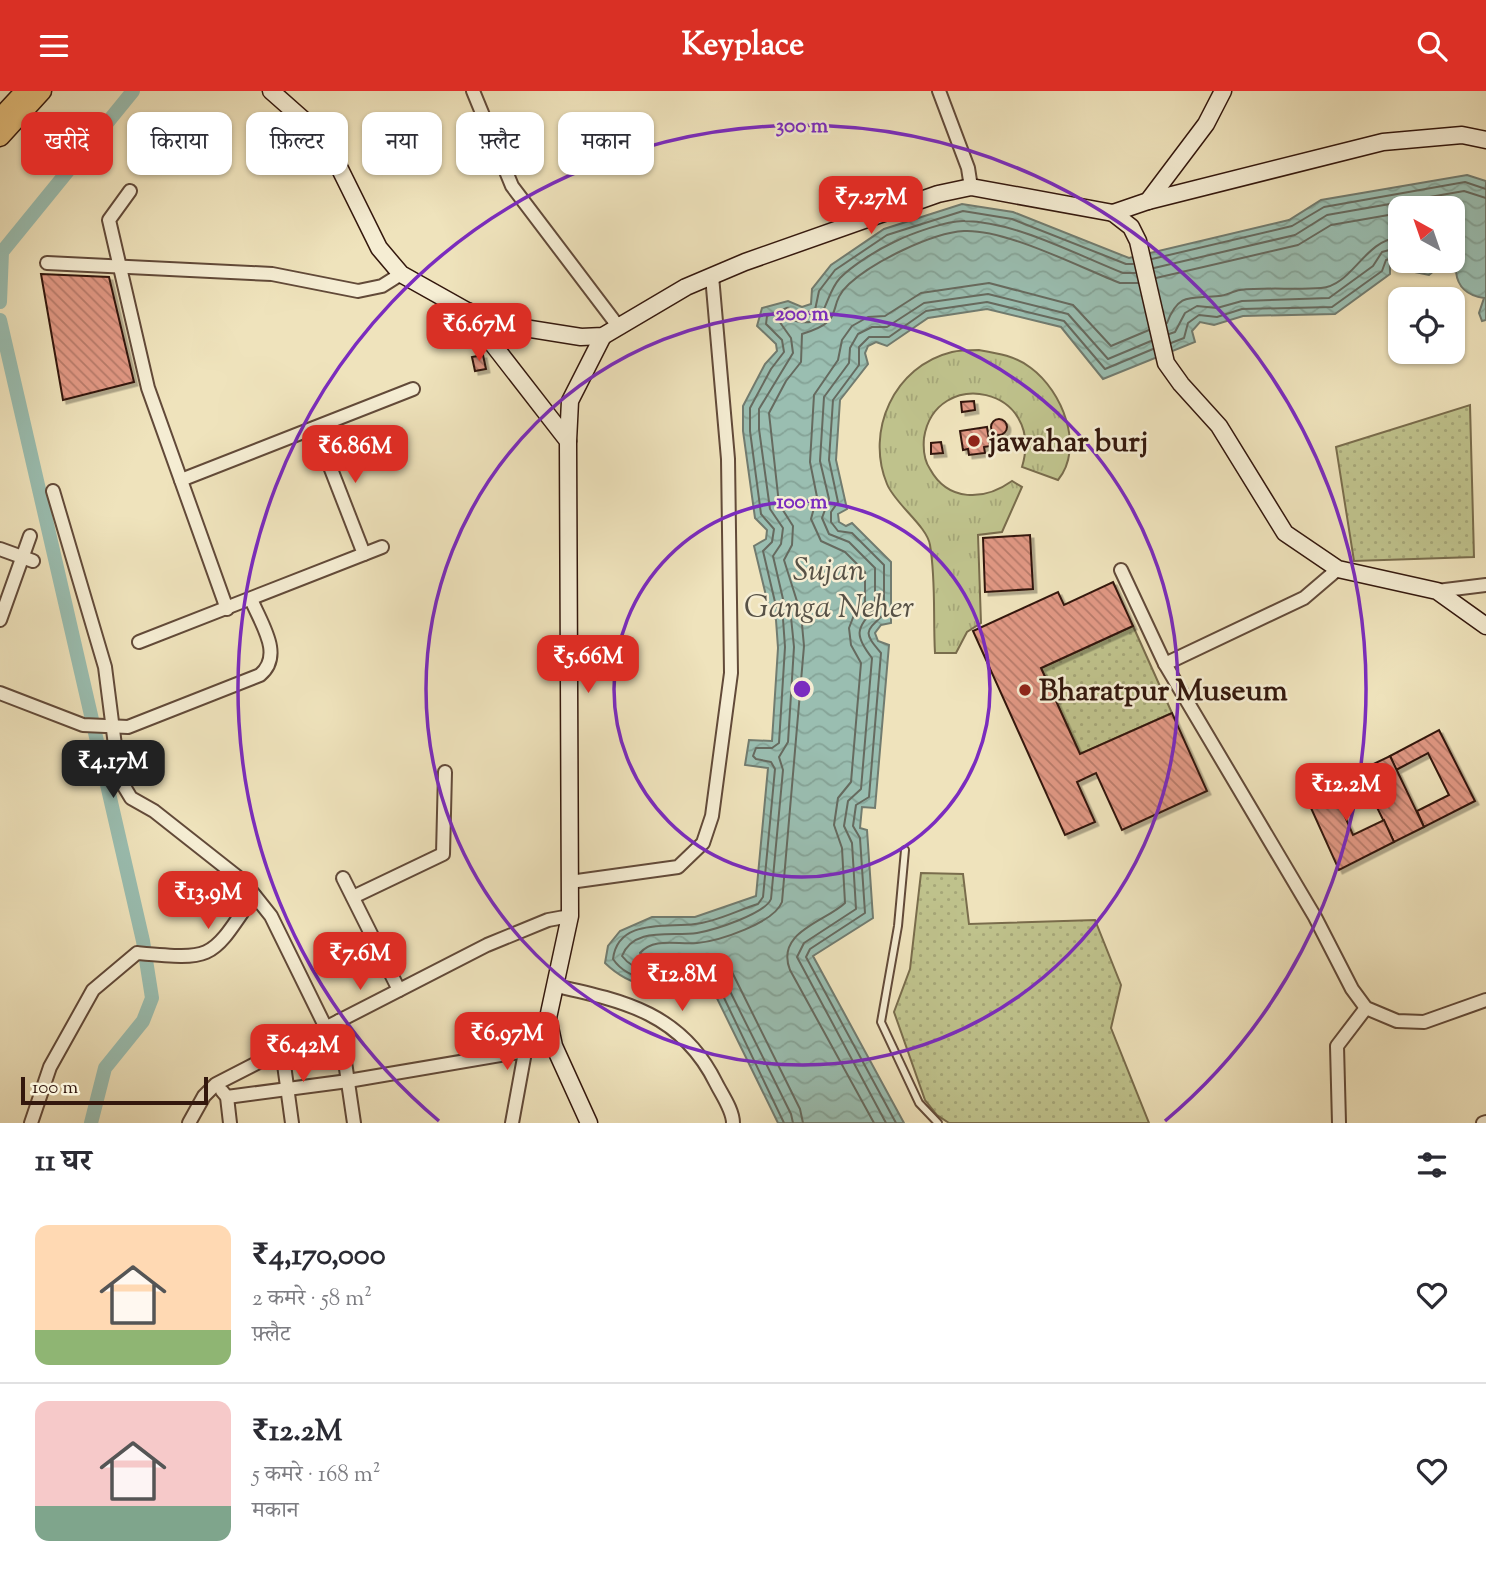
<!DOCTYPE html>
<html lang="hi">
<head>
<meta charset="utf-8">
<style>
	:root { --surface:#fff; --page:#f7f7f7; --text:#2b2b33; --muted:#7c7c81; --line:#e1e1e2; --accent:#d93025 }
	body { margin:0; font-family:"Sorts Mill Goudy","Noto Serif Devanagari",serif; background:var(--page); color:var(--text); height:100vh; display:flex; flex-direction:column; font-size:26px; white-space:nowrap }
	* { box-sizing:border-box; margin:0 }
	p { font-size:23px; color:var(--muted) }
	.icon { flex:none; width:38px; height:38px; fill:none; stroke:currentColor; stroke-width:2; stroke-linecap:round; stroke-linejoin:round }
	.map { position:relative; height:1032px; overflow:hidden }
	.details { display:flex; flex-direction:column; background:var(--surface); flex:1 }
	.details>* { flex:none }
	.top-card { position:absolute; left:21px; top:21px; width:700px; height:63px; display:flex; gap:14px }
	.needle { width:46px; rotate:320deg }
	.controls { position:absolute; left:1388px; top:105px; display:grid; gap:14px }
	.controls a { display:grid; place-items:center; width:77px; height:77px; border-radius:14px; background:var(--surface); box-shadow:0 2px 5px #0004; font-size:35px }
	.scale { position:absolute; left:21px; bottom:18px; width:187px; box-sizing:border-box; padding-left:7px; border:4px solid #33170d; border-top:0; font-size:19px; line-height:24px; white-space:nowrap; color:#33170d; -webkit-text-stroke:5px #f5edd3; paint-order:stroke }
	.price { position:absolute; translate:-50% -60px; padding:0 16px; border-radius:14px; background:var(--accent); color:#fff; font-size:23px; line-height:46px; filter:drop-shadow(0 2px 4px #0008) }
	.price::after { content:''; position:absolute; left:50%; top:42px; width:21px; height:16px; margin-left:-10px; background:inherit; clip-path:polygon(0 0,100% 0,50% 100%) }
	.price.active { background:#222; color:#fff }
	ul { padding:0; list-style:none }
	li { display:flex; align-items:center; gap:21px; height:175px; padding:0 35px }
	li+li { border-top:2px solid var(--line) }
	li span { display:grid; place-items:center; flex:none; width:196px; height:140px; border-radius:14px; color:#555 }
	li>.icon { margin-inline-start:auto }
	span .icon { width:84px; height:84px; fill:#fffc; stroke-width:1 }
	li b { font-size:30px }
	h2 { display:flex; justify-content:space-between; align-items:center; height:84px; padding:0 35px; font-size:30px }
	.tag { padding:0 24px; border-radius:14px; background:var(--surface); box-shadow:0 2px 5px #0004; font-size:24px; line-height:63px }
	.tag.active { background:var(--accent); color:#fff }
	header { display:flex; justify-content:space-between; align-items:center; height:91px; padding:0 35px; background:var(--accent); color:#fff; font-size:32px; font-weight:700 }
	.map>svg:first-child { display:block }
</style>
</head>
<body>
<header><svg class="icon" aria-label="menu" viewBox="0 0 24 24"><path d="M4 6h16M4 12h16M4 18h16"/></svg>Keyplace<svg class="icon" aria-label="search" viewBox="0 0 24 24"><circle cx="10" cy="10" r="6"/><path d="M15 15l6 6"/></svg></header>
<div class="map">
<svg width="1486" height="1032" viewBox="0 0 1486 1032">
	<defs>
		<pattern id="grass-dots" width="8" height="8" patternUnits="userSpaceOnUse" patternTransform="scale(1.75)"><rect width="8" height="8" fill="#bfc28c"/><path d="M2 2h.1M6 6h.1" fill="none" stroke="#a5a678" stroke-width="1.8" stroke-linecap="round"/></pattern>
		<pattern id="park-tufts" width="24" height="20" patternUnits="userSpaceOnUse" patternTransform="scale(1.75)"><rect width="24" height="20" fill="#bfc28c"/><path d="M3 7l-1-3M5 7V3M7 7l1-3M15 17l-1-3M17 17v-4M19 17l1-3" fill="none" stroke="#a5a678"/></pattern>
		<pattern id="water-waves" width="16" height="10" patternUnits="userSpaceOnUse" patternTransform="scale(1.75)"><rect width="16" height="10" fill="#9abeb1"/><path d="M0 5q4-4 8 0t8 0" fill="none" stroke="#85a397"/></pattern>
		<pattern id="building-back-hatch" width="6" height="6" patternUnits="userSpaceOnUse" patternTransform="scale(1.75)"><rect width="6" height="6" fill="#e19884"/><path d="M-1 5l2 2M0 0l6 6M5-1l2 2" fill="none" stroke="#b77b6a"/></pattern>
		<filter id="shadow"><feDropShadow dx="3.5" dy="3.5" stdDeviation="0" flood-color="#0004"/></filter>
	</defs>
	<rect width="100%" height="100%" fill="#efe3bc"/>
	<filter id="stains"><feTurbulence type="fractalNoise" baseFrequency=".00286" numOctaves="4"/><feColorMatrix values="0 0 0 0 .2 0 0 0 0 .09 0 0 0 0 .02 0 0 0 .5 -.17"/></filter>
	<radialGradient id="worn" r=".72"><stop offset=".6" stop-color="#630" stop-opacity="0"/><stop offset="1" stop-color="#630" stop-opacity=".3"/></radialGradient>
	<!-- grass -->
	<g fill="url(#grass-dots)" stroke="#796c4c" stroke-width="2">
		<polygon points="1470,314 1474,466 1354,470 1336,356"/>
		<polygon points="1133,535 1172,622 1080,663 1041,577"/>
		<polygon points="921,782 963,783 969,833 1095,829 1121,894 1111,937 1149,1032 949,1032 937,1024 925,1009 894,921 910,878"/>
	</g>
	<!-- park -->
	<path fill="url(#park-tufts)" stroke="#796c4c" stroke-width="2" d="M979,259c18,3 37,6 52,18 31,23 54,79 27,112l-36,-13c24,-81 -87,-101 -98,-29 -1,11 0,22 6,31 18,33 54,32 82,12l10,6 -20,45 -24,3 3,88 -14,9 -11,21h-21c-2,-35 1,-73 -5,-108 -3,-19 -35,-41 -43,-61 -22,-53 7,-118 65,-132 8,-2 18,-2 27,-2z"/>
	<!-- water -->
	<path fill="url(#water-waves)" stroke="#717b6f" stroke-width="2" fill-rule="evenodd" d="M1467,84l19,6v139l-4,1 -3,-8 5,-15c-15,-2 -26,-9 -28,-26l-16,-6 -11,9 -14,-3 -9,-9 -16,2v9l-55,40 -92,2 -29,9 -14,-3 -8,9 3,11 -92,37 -42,-52 -74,-18 -59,9 -41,28 -11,-4 -8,4 -3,7 3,11 -28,36 -4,60 11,49 -9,5 1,8 7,4 6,-3 39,39v61l-10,2 -6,8 3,8 11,4 -14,163 -13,-1 -2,21 7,2 6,88 -60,38 91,167h-126l-68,-139c-41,3 -72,11 -105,-21l3,-17 12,-15 32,-14h43l61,-21 12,-128 -23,-3 4,-25 23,1 6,-93 -2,-28 -8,-16 -14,-58 12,-7 1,-9 -12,-12 -12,-87v-25l22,-42 12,-13 -1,-7 -19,-18 5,-18 26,-7 14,6 9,-3 1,-15 19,-24 53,-36 78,-25 51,8 116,46 160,-38 32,-20zM1400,117h52v53h-52z"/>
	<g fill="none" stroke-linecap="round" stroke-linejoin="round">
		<!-- shore -->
		<g stroke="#666a5f" stroke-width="2">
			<polyline points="1152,168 1292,135 1324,116 1465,91 1486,98"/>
			<polyline points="1154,177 1295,144 1327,124 1464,100 1486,107"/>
			<polyline points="1156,187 1298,154 1331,134 1400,122"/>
			<path d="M1167,232c12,-32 25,-24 52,-27 7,0 14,-5 21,-6 26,-3 54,0 81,-2 31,-2 43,-48 79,-51"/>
			<polyline points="1169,243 1175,241 1185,222 1197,215 1217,217 1242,210 1329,207 1373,175 1382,161 1400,156"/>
			<polyline points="1171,252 1184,247 1188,232 1199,224 1217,226 1242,218 1332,216 1382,180 1386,169 1400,165"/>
			<path d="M784,1032l-69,-144 -6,-2c-30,2 -76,12 -96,-18 5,-41 54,-31 82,-35 21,-2 43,-14 63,-20l5,-7 12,-128 -4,-7 -15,-3 -3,-3 3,-8h16l7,-5 6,-96 -2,-28 -8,-17 -12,-51 9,-9 2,-13 -13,-15 -11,-83v-23l21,-39 13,-17 -2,-12 -16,-16 1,-8 20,-8 15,6 13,-4 4,-19 16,-21 52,-35 76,-24 49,8 114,45h7"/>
			<path d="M793,1032l-2,-9 -70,-141c-26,-18 -74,16 -99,-17 12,-30 50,-19 75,-23 17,-3 68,-19 74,-34l12,-129 -4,-13 9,-15 6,-95 -3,-30 -8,-18 -10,-43 8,-12 2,-16 -13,-19 -11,-80v-20l34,-56 -2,-15 -12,-17 8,-3c42,17 34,-19 53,-40 13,-13 37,-28 54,-36 16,-8 54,-22 71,-21 51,1 110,33 158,52h12"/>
			<path d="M803,1032l-3,-14 -71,-143c-26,-20 -67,9 -89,-13 14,-16 38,-8 57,-10 22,-2 77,-20 85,-41l22,-256 -3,-32 -17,-54 8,-15 1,-19 -14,-22 -10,-91 17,-32 15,-19 1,-28c47,-14 22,-27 47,-50 24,-22 82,-51 115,-53 42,-2 115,36 156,52h18"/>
			<path d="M874,1032l-84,-153c-15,-38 35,-48 55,-67l-3,-55 -8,-23 4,-27 13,-16 10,-119 -10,-18 -2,-17 5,-13 11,-13v-30l-20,-20 -24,-11 -10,-22 6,-22 -7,-35 4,-67 24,-35 4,-20 10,-14 16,-9 17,-1 36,-23 68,-10 84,22 38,41 38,-16"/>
			<path d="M886,1032l-89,-166 7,-14 52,-34 -4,-66 -8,-17 4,-25 13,-12 11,-131c-18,-23 -16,-29 3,-50v-40l-26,-26 -20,-8 -7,-16 7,-19 -9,-38 4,-64 25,-34 1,-15 8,-14 14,-7h15l37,-24 64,-9 80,20 40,45 43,-18"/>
			<path d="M896,1032l-90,-166 4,-8 55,-36 -5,-75 -7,-12 3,-21 13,-8 12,-144c-18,-21 -16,-21 3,-39v-49l-32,-32 -14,-2 -7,-9v-10l7,-10 -9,-42 4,-60 26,-35v-18l10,-10h20l37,-26 61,-9 77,19 41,48 48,-20"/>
		</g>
		<!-- canal -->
		<g stroke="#9abeb1" stroke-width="14">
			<polyline points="0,211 2,161 133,0"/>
			<polyline points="0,229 143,850 152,907 143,930 105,977 91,1032"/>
		</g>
	</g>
	<!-- building -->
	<g fill="url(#building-back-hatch)" stroke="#33170d" stroke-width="2" filter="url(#shadow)">
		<polygon points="41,183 109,186 134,291 63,309"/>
		<polygon points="483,264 486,278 475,280 472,266"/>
		<polygon points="974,310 975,319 962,321 961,311"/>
		<circle cx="999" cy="336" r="8"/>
		<polygon points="987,336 990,355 984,356 985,362 969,364 968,358 963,359 960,340"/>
		<polygon points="941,351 943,362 931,363 931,352"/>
		<polygon points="1030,444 1033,498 985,501 983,447"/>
		<polygon points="1113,491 1133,535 1041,577 1080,663 1172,622 1207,700 1122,739 1096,682 1077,691 1095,731 1065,744 973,540 1058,501 1064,514"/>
		<polygon points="1439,639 1475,710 1424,736 1417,720 1449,704 1428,662 1396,679 1390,665"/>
		<polygon points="1390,665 1424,736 1394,751 1359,680"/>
		<polygon points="1359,680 1368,697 1339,712 1353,744 1384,729 1394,751 1339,779 1306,706"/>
	</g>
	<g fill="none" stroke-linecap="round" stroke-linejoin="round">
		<defs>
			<polyline id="lane" points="905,759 898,835 881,931 919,1012 938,1032"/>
			<g id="street">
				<polyline points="473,0 512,95 618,235"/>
				<polyline points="939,0 968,77 971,96"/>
				<polyline points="130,100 109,129 148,297 227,518"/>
				<polyline points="47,172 272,183 358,200 382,195 401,183"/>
				<polyline points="315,337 364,463"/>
				<polyline points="181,389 413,298"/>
				<polyline points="53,400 105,576 117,670 125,697 131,707 154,720 244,791 271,825 326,937"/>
				<polyline points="0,458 33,470"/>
				<polyline points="1121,479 1165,573 1315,826 1352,898 1366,917 1397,930 1424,931 1486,909"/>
				<polyline points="1437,500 1486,494"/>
				<polyline points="0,529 30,445"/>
				<polyline points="139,551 382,456"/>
				<polyline points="1165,573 1304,507 1338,478"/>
				<path d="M0,602l83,32 45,2 132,-52c24,-20 1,-51 -9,-76"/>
				<polyline points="343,787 399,899"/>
				<polyline points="570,791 678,776 703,752 712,725 731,582 728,368 712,185"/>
				<polyline points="353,806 443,763 445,681"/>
				<path d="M556,895c69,15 126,28 160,97 6,12 17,27 17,40"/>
				<polyline points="339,930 354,1032"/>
				<polyline points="282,959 292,1032"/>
				<polyline points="222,1000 227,1006 230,1032"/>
				<polyline points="227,1006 348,990 554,955"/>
				<path d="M31,1032l19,-56 43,-77 44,-37c78,7 73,7 117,-58"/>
				<polyline points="189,1032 204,1005 216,993 487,854 548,829 570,825"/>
				<polyline points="512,1032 525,961"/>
				<polyline points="1339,1032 1337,955 1366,917"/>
				<polyline points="1483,1032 1486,1031"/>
			</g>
			<g id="secondary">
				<polyline points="271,0 314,38 331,60 379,157 401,183 467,220 506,234 581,246 603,245 686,196 745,171 938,103 971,96 1113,122 1148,110 1206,33 1223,0"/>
				<polyline points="1148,110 1383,51 1462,44 1486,49"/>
				<polyline points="1113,122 1131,136 1138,150 1166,272 1181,293 1219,335 1285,442 1338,478 1437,500 1486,535"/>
				<polyline points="467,220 568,350 570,825 548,927 554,955 589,1032"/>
				<polyline points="568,350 570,310 603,245"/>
			</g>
			<g id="primary">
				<polyline points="0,27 25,0"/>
				<polyline points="0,46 42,0"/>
			</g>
		</defs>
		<!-- lane casing -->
		<use href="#lane" stroke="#624a39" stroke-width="10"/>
		<!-- street casing -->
		<use href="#street" stroke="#624a39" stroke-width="16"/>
		<!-- secondary casing -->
		<use href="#secondary" stroke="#33170d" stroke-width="19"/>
		<!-- primary casing -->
		<use href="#primary" stroke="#33170d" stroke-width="21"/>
		<!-- lane -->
		<use href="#lane" stroke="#f5edd3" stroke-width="6"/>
		<!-- street -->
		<use href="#street" stroke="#f5edd3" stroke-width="12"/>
		<!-- secondary -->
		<use href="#secondary" stroke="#f5edd3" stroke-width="16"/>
		<!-- primary -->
		<use href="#primary" stroke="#e8c27e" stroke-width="18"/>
	</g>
	<!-- distance rings -->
	<g fill="none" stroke="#7b2cbf" stroke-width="3.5">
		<circle cx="802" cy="598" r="188"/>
		<circle cx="802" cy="598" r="376"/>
		<path d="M439 1030A564 564 0 1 1 1165 1030"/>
	</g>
	<!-- markers -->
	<g fill="#8f2418" stroke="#f5edd3" stroke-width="2.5">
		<circle cx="974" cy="350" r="7"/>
		<circle cx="1025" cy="599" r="7"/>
	</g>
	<g text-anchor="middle" stroke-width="5" stroke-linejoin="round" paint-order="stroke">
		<!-- poi labels -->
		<g font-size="30" font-weight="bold" fill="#33170d" stroke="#f5edd3" text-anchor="start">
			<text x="988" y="360">jawahar burj</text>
			<text x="1039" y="609">Bharatpur Museum</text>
		</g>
		<!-- water labels -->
		<g font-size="32" font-style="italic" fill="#575146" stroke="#f5edd3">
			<text x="829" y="489">Sujan<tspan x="829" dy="37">Ganga Neher</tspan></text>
		</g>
	</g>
	<circle cx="802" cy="598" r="10" fill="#7b2cbf" stroke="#f5edd3" stroke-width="3.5"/>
	<g font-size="21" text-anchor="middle" font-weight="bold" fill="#7b2cbf" stroke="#f5edd3" stroke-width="5" stroke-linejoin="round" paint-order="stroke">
		<text x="802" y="41">300 m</text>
		<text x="802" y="229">200 m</text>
		<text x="802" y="417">100 m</text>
	</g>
	<rect width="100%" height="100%" filter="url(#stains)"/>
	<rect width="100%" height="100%" fill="url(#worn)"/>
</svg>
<div class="controls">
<a><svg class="needle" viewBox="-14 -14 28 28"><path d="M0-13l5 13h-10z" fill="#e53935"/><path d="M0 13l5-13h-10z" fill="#7c7c81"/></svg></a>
<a><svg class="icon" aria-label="locate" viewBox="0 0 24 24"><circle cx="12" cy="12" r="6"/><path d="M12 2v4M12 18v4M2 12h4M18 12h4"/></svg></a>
</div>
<div class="scale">100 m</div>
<b class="price" style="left:871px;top:145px">₹7.27M</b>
<b class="price" style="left:479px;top:272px">₹6.67M</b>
<b class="price" style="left:355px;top:394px">₹6.86M</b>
<b class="price" style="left:588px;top:604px">₹5.66M</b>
<b class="price active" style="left:113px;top:709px">₹4.17M</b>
<b class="price" style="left:1346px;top:732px">₹12.2M</b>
<b class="price" style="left:208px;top:840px">₹13.9M</b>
<b class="price" style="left:360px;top:901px">₹7.6M</b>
<b class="price" style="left:682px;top:922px">₹12.8M</b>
<b class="price" style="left:507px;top:981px">₹6.97M</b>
<b class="price" style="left:303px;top:993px">₹6.42M</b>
<div class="top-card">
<a class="tag active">खरीदें</a>
<a class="tag">किराया</a>
<a class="tag">फ़िल्टर</a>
<a class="tag">नया</a>
<a class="tag">फ़्लैट</a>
<a class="tag">मकान</a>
</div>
</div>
<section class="details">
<h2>11 घर<svg class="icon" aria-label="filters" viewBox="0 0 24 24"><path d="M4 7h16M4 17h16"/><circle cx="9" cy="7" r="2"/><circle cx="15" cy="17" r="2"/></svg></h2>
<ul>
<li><span style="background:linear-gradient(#ffd9b3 75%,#8fb573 0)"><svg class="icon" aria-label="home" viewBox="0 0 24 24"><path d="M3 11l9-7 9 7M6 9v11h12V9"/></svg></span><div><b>₹4,170,000</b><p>2 कमरे · 58 m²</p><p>फ़्लैट</p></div><svg class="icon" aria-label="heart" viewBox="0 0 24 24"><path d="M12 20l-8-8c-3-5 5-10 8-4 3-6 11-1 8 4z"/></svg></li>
<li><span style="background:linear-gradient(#f6c9c9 75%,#7fa58c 0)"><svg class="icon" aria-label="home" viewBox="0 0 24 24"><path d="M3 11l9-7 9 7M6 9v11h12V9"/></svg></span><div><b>₹12.2M</b><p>5 कमरे · 168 m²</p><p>मकान</p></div><svg class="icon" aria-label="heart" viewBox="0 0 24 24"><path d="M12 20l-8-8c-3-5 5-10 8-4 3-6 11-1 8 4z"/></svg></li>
</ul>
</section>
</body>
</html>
